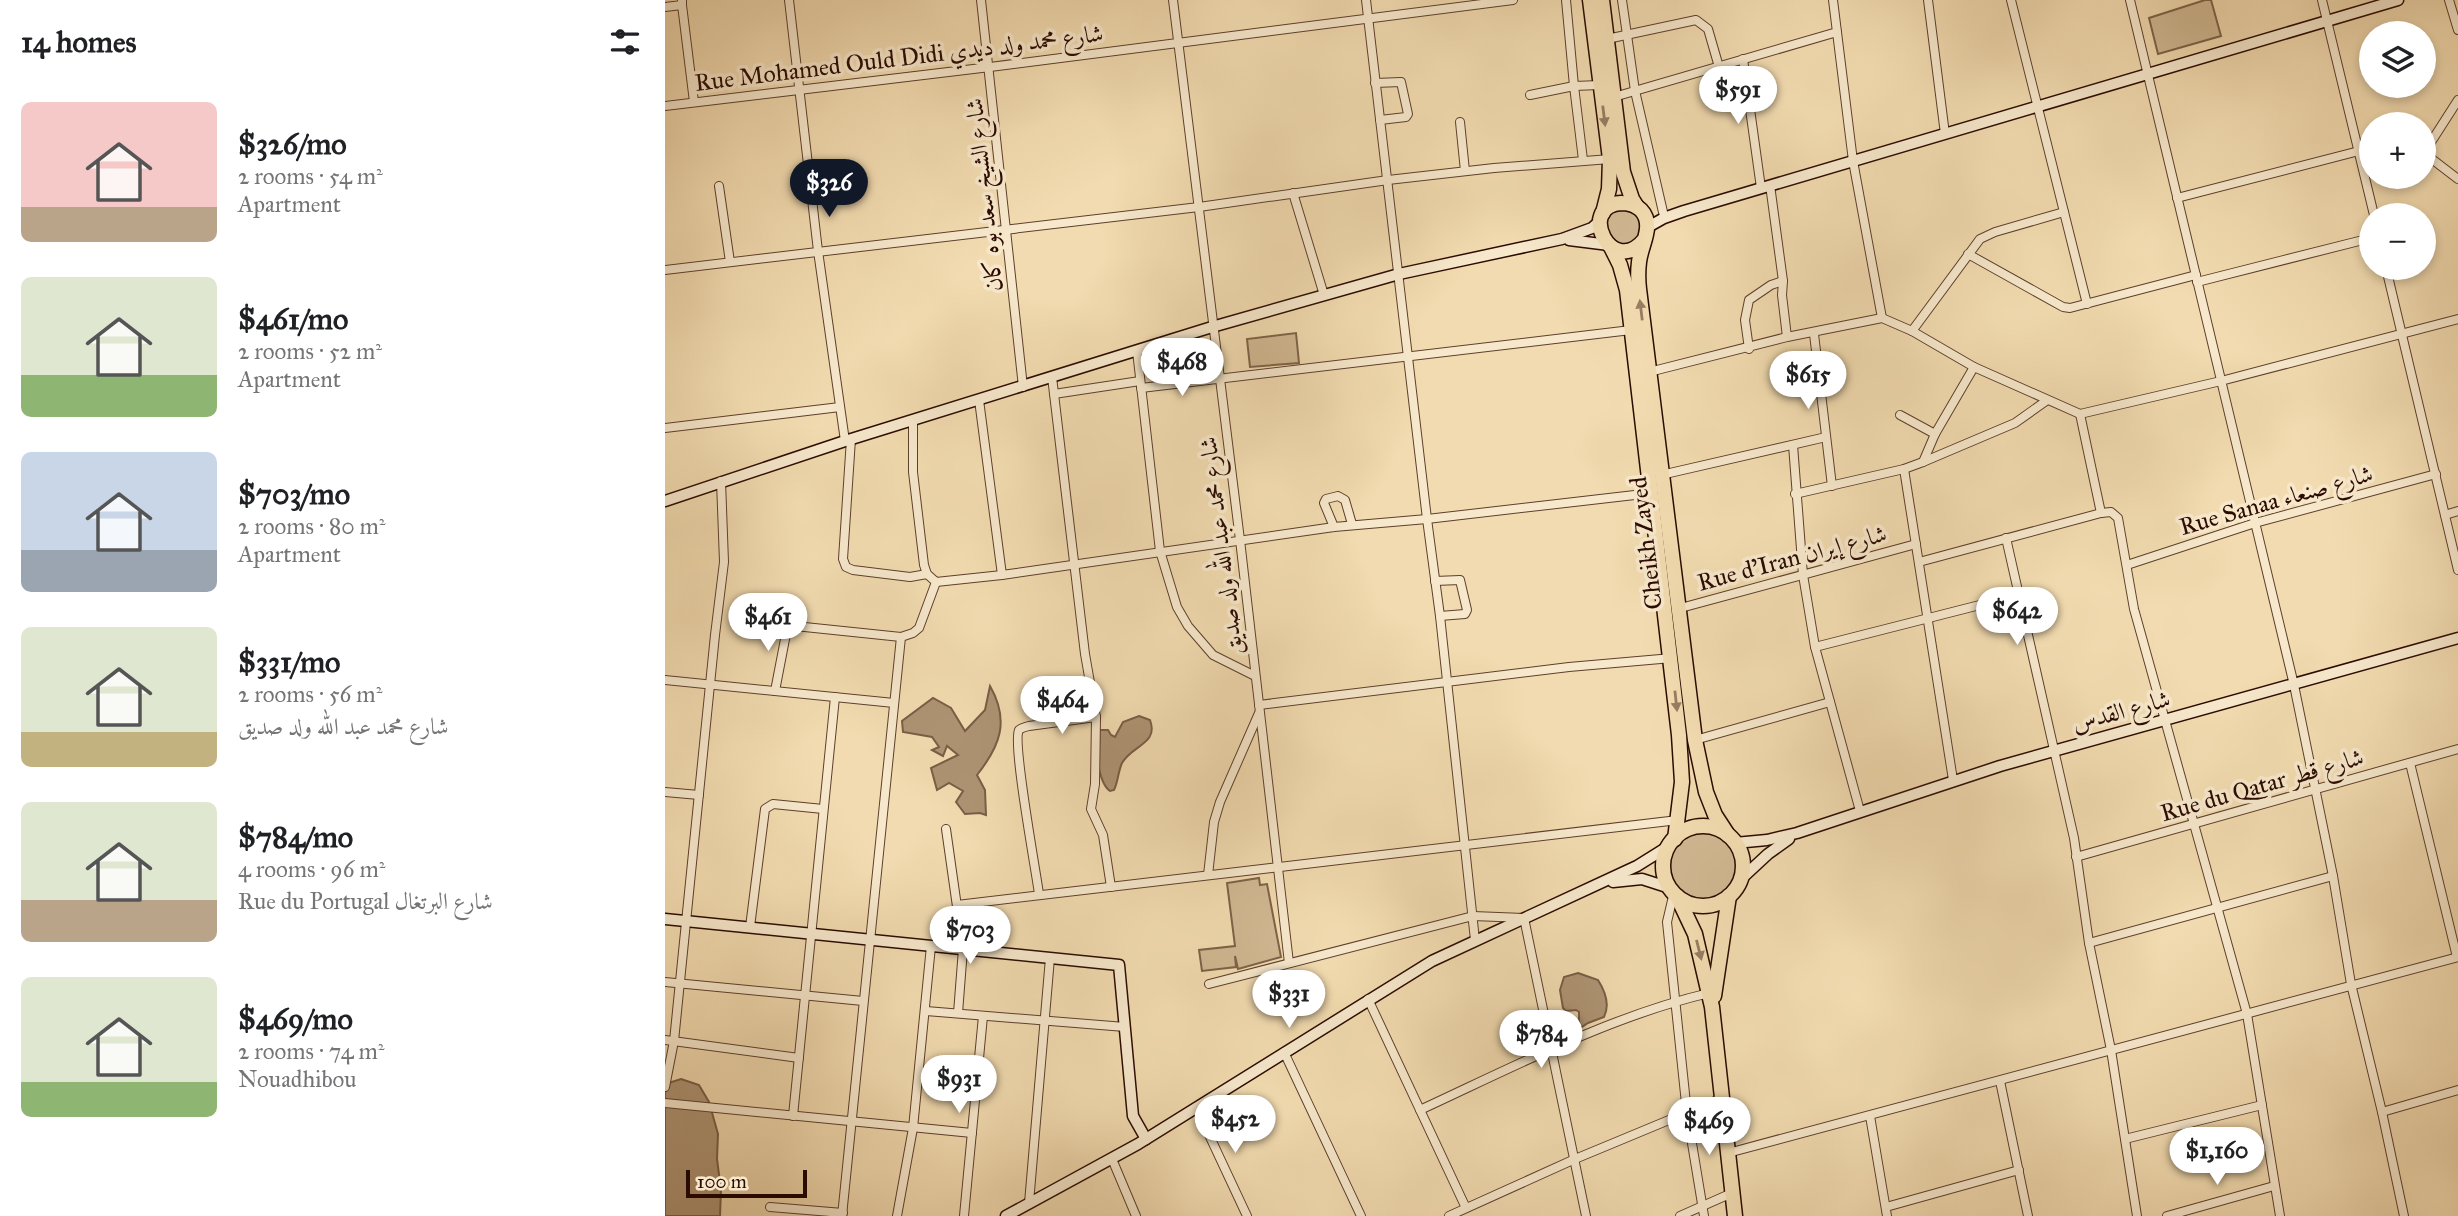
<!DOCTYPE html>
<html lang="en">
<head>
<meta charset="utf-8">
<style>
	:root { --surface:#fff; --page:#f6f6f6; --text:#202124; --muted:#757577; --accent:#111827 }
	body { margin:0; font-family:"IM FELL Great Primer",Amiri,serif; background:var(--page); color:var(--text); height:100vh; display:flex; flex-direction:column; font-size:26px; white-space:nowrap }
	* { box-sizing:border-box; margin:0 }
	p { font-size:23px; color:var(--muted) }
	.icon { flex:none; width:38px; height:38px; fill:none; stroke:currentColor; stroke-width:2; stroke-linecap:round; stroke-linejoin:round }
	.map { position:relative; flex:1; overflow:hidden }
	.panel { display:flex; flex-direction:column; background:var(--surface); width:665px }
	.panel>* { flex:none }
	.controls { position:absolute; left:1694px; top:21px; display:grid; gap:14px }
	.controls a { display:grid; place-items:center; width:77px; height:77px; border-radius:50%; background:var(--surface); box-shadow:0 4px 10px #0003; font-size:35px }
	.scale { position:absolute; left:21px; bottom:18px; width:121px; box-sizing:border-box; padding-left:7px; border:4px solid #2b0b00; border-top:0; font-size:19px; line-height:24px; white-space:nowrap; color:#2b0b00; -webkit-text-stroke:5px #f7e8cc; paint-order:stroke }
	.price { position:absolute; translate:-50% -60px; padding:0 16px; border-radius:24px; background:#fff; color:#222; font-size:23px; line-height:46px; filter:drop-shadow(0 2px 4px #0008) }
	.price::after { content:''; position:absolute; left:50%; top:42px; width:21px; height:16px; margin-left:-10px; background:inherit; clip-path:polygon(0 0,100% 0,50% 100%) }
	.price.active { background:var(--accent); color:#fff }
	ul { padding:0; list-style:none }
	li { display:flex; align-items:center; gap:21px; height:175px; padding:0 21px }
	li span { display:grid; place-items:center; flex:none; width:196px; height:140px; border-radius:10px; color:#555 }
	li>.icon { margin-inline-start:auto }
	span .icon { width:84px; height:84px; fill:#fffc; stroke-width:1 }
	li b { font-size:30px }
	h2 { display:flex; justify-content:space-between; align-items:center; height:84px; padding:0 21px; font-size:30px }
	main { display:flex; flex:1; min-height:0 }
	.map>svg:first-child { display:block }
</style>
</head>
<body>
<main>
<section class="panel">
<h2>14 homes<svg class="icon" aria-label="filters" viewBox="0 0 24 24"><path d="M4 7h16M4 17h16"/><circle cx="9" cy="7" r="2"/><circle cx="15" cy="17" r="2"/></svg></h2>
<ul>
<li><span style="background:linear-gradient(#f6c9c9 75%,#b9a48a 0)"><svg class="icon" aria-label="home" viewBox="0 0 24 24"><path d="M3 11l9-7 9 7M6 9v11h12V9"/></svg></span><div><b>$326/mo</b><p>2 rooms · 54 m²</p><p>Apartment</p></div></li>
<li><span style="background:linear-gradient(#dfe7d0 70%,#8fb573 0)"><svg class="icon" aria-label="home" viewBox="0 0 24 24"><path d="M3 11l9-7 9 7M6 9v11h12V9"/></svg></span><div><b>$461/mo</b><p>2 rooms · 52 m²</p><p>Apartment</p></div></li>
<li><span style="background:linear-gradient(#c9d6e8 70%,#9aa5b1 0)"><svg class="icon" aria-label="home" viewBox="0 0 24 24"><path d="M3 11l9-7 9 7M6 9v11h12V9"/></svg></span><div><b>$703/mo</b><p>2 rooms · 80 m²</p><p>Apartment</p></div></li>
<li><span style="background:linear-gradient(#dfe7d0 75%,#c2b280 0)"><svg class="icon" aria-label="home" viewBox="0 0 24 24"><path d="M3 11l9-7 9 7M6 9v11h12V9"/></svg></span><div><b>$331/mo</b><p>2 rooms · 56 m²</p><p>شارع محمد عبد الله ولد صديق</p></div></li>
<li><span style="background:linear-gradient(#dfe7d0 70%,#b9a48a 0)"><svg class="icon" aria-label="home" viewBox="0 0 24 24"><path d="M3 11l9-7 9 7M6 9v11h12V9"/></svg></span><div><b>$784/mo</b><p>4 rooms · 96 m²</p><p>Rue du Portugal شارع البرتغال</p></div></li>
<li><span style="background:linear-gradient(#dfe7d0 75%,#8fb573 0)"><svg class="icon" aria-label="home" viewBox="0 0 24 24"><path d="M3 11l9-7 9 7M6 9v11h12V9"/></svg></span><div><b>$469/mo</b><p>2 rooms · 74 m²</p><p>Nouadhibou</p></div></li>
</ul>
</section>
<div class="map">
<svg width="1793" height="1216" viewBox="0 0 1793 1216">
	<rect width="100%" height="100%" fill="#f2dbb0"/>
	<filter id="stains"><feTurbulence type="fractalNoise" baseFrequency=".00286" numOctaves="4"/><feColorMatrix values="0 0 0 0 .2 0 0 0 0 .09 0 0 0 0 .02 0 0 0 .5 -.17"/></filter>
	<radialGradient id="worn" r=".72"><stop offset=".6" stop-color="#630" stop-opacity="0"/><stop offset="1" stop-color="#630" stop-opacity=".3"/></radialGradient>
	<!-- green -->
	<g fill="#d0b892" stroke="#7e6249" stroke-width="2">
		<polygon points="1540,0 1546,0 1556,36 1493,54 1484,18"/>
		<circle cx="958" cy="227" r="18"/>
		<polygon points="631,333 634,363 585,367 582,339"/>
		<circle cx="1040" cy="867" r="36"/>
		<polygon points="594,878 595,885 602,884 616,957 573,969 570,956 571,967 537,971 534,950 570,946 562,883"/>
	</g>
	<!-- water -->
	<g fill="#ae9474" stroke="#7a5d46" stroke-width="2">
		<path d="M325,686c20,35 10,60 -13,89l8,15 1,25 -6,-2 -15,1 -9,-12 7,-11 -14,-8 -12,7 -6,-22 27,-13 -11,-9 -4,10 -11,-6 7,-3 -7,-10 -29,-5 -1,-11 31,-23 18,10 14,23 20,-21z"/>
		<path d="M474,716l11,4c9,24 -18,25 -28,43 -4,9 -4,19 -8,27l-4,1c-12,-8 -16,-47 -13,-61h11l3,5 4,2 8,-15z"/>
		<path d="M913,973l20,7c7,11 12,25 6,37l-16,6 -9,6v-17l-3,-2 -10,1 -3,-3 -3,-18 4,-13z"/>
		<polygon points="16,1079 34,1085 44,1102 53,1134 52,1159 56,1190 55,1216 0,1216 0,1084"/>
	</g>
	<g fill="none" stroke-linecap="round" stroke-linejoin="round">
		<defs>
			<g id="street">
				<polyline points="124,0 153,251 180,441"/>
				<polyline points="316,0 358,387"/>
				<polyline points="508,0 575,540 624,963"/>
				<polyline points="701,0 762,519 775,616 810,940"/>
				<polyline points="901,0 909,86 935,85"/>
				<polyline points="957,0 970,91 998,212"/>
				<polyline points="1168,0 1188,161 1217,318"/>
				<polyline points="1263,0 1280,134"/>
				<polyline points="1346,0 1422,304"/>
				<polyline points="1465,0 1629,685 1668,876 1686,984 1717,1112 1739,1216"/>
				<polyline points="1657,0 1709,215"/>
				<polyline points="1784,0 1793,30"/>
				<polyline points="17,5 29,102"/>
				<polyline points="0,7 17,5 17,1"/>
				<polyline points="942,39 1031,20 1043,29 1054,67"/>
				<polyline points="1078,59 1096,188"/>
				<polyline points="710,83 736,82 743,114 741,117 715,120"/>
				<polyline points="865,95 909,86 918,160"/>
				<polyline points="949,97 1172,32"/>
				<polyline points="1793,100 1759,153 1793,179"/>
				<polyline points="0,106 325,67 848,0"/>
				<polyline points="795,122 800,171"/>
				<polyline points="1105,185 1118,281 1117,295 1122,337"/>
				<polyline points="54,186 65,262"/>
				<polyline points="628,193 659,295"/>
				<polyline points="1512,198 1694,151"/>
				<polyline points="1303,254 1398,307 1405,308 1531,275"/>
				<polyline points="1721,268 1793,570"/>
				<polyline points="0,270 534,207 723,180 829,168 945,159"/>
				<polyline points="1532,282 1706,238"/>
				<polyline points="1247,331 1315,239 1330,232 1399,212"/>
				<polyline points="1149,334 1167,486"/>
				<polyline points="1084,349 1080,320 1084,300 1106,285 1118,281"/>
				<polyline points="472,351 495,551 512,607 523,626 548,655 590,676"/>
				<polyline points="984,372 1122,337 1217,318 1247,331 1309,367 1415,414 1556,381 1793,319"/>
				<polyline points="387,377 420,654 431,717 430,784 426,809 438,835 446,887"/>
				<polyline points="476,388 966,330"/>
				<polyline points="389,394 475,381"/>
				<polyline points="314,400 337,575"/>
				<polyline points="1415,414 1436,513"/>
				<polyline points="1235,415 1270,434"/>
				<polyline points="248,420 248,472 259,565 262,574 271,582 337,575 669,527 762,519 987,493"/>
				<polyline points="0,428 175,407"/>
				<polyline points="186,439 178,559 181,567 188,570 245,577 262,574"/>
				<polyline points="1128,445 1138,575 1150,647 1195,811"/>
				<polyline points="1258,462 1270,434 1309,367"/>
				<polyline points="1239,469 1288,780"/>
				<polyline points="996,475 1161,437"/>
				<polyline points="1130,494 1239,469 1258,462 1350,423 1381,401"/>
				<polyline points="1780,515 1793,511"/>
				<polyline points="669,527 659,503 661,499 673,496 680,500 687,524"/>
				<polyline points="1341,538 1409,838 1424,943 1446,1050 1472,1216"/>
				<polyline points="1254,562 1436,513 1446,512 1453,518 1469,609 1582,1014 1615,1216"/>
				<polyline points="1462,565 1590,523 1771,474"/>
				<polyline points="770,581 795,580 802,610 800,614 775,616"/>
				<polyline points="1012,609 1251,544"/>
				<polyline points="1150,647 1354,595"/>
				<polyline points="0,680 229,703"/>
				<polyline points="110,691 121,634 130,626 236,637 248,633 254,628 271,582"/>
				<polyline points="594,705 904,667 1007,658"/>
				<polyline points="1030,740 1165,702"/>
				<polyline points="1745,763 1792,957"/>
				<polyline points="0,792 34,795"/>
				<polyline points="281,829 298,949 293,1013"/>
				<polyline points="1411,857 1793,749"/>
				<polyline points="543,875 549,822 555,802 594,713"/>
				<polyline points="1009,892 1002,922 1022,1113 1039,1216"/>
				<path d="M374,894c-3,-23 -27,-152 -20,-164 2,-2 6,-3 10,-4l67,-9"/>
				<polyline points="292,905 1013,820"/>
				<polyline points="85,927 100,809 108,804 158,809"/>
				<polyline points="1424,943 1668,876"/>
				<polyline points="0,982 198,1001"/>
				<polyline points="544,984 808,916 859,918 921,1216"/>
				<polyline points="703,999 801,1208"/>
				<polyline points="261,1011 460,1027"/>
				<polyline points="0,1040 134,1058"/>
				<polyline points="619,1052 696,1216"/>
				<polyline points="1335,1081 1363,1216"/>
				<polyline points="0,1087 9,1041 50,635 59,562 56,481"/>
				<polyline points="0,1103 307,1133"/>
				<polyline points="531,1107 582,1216"/>
				<path d="M755,1110c91,-42 191,-94 289,-117"/>
				<polyline points="1717,1112 1793,1090"/>
				<polyline points="128,1116 170,697"/>
				<polyline points="1205,1116 1222,1216"/>
				<polyline points="1460,1139 1597,1105"/>
				<polyline points="1063,1153 1793,957"/>
				<polyline points="447,1159 471,1216"/>
				<polyline points="364,1203 385,958"/>
				<polyline points="105,1207 178,1213"/>
				<polyline points="1221,1207 1354,1170"/>
				<polyline points="177,1216 236,637"/>
				<polyline points="232,1216 248,1128 266,946"/>
				<polyline points="299,1216 318,1016"/>
				<polyline points="784,1216 910,1159 1057,1098"/>
				<polyline points="1015,1216 1067,1193"/>
				<polyline points="1502,1216 1609,1186"/>
			</g>
			<g id="secondary">
				<polyline points="983,227 999,218 1019,211 1733,0"/>
				<polyline points="904,240 944,245"/>
				<polyline points="0,501 180,441 547,327 734,274 897,239 927,228 935,221"/>
				<polyline points="1070,843 1102,840 1132,833 1335,766 1793,638"/>
				<polyline points="1076,879 1103,854 1124,839"/>
				<polyline points="948,882 977,879 1005,888"/>
				<polyline points="0,919 454,965 468,1116 481,1139"/>
				<polyline points="341,1216 473,1144 767,961 972,866 1004,846"/>
			</g>
			<g id="highway">
				<polyline points="925,0 945,159 944,189 938,213"/>
				<polyline points="937,0 958,172 967,199 972,207"/>
				<path d="M980,239c-33,41 -69,-33 -24,-36 8,0 15,2 20,7 14,15 0,34 -2,52 -1,8 -1,18 0,27l56,451 11,52 9,23 13,20"/>
				<polyline points="946,247 955,265 962,290 1014,735 1017,782 1010,839"/>
				<circle cx="1038" cy="866" r="40"/>
				<polyline points="1012,896 1030,934 1047,1007 1070,1216"/>
				<polyline points="1049,996 1064,896"/>
			</g>
		</defs>
		<!-- street casing -->
		<use href="#street" stroke="#5d3f2c" stroke-width="10"/>
		<!-- secondary casing -->
		<use href="#secondary" stroke="#2b0b00" stroke-width="13"/>
		<!-- highway casing -->
		<use href="#highway" stroke="#2b0b00" stroke-width="17"/>
		<!-- street -->
		<use href="#street" stroke="#f7e8cc" stroke-width="8"/>
		<!-- secondary -->
		<use href="#secondary" stroke="#f7e8cc" stroke-width="10"/>
		<!-- highway -->
		<use href="#highway" stroke="#f2dbb0" stroke-width="14"/>
	</g>
	<!-- one-way arrows -->
	<defs><path id="oneway-solid" d="M-6-.8H1V-3.2L6.5 0L1 3.2V.8H-6Z" transform="scale(1.75)"/></defs>
	<g fill="#987d61">
		<use href="#oneway-solid" transform="translate(939 116) rotate(83)"/>
		<use href="#oneway-solid" transform="translate(976 310) rotate(-97)"/>
		<use href="#oneway-solid" transform="translate(1011 701) rotate(84)"/>
		<use href="#oneway-solid" transform="translate(1034 950) rotate(76)"/>
	</g>
	<g text-anchor="middle" stroke-width="7" stroke-linejoin="round" paint-order="stroke">
		<!-- street labels -->
		<g font-size="24" fill="#2b0b00" stroke="#f7e8cc">
			<text transform="translate(234 58) rotate(-7)" y="8">Rue Mohamed Ould Didi شارع محمد ولد ديدي</text>
			<text transform="translate(319 195) rotate(-96)" y="8">شارع الشيخ سعد بوه كان</text>
			<text transform="translate(1611 500) rotate(-16)" y="8">Rue Sanaa شارع صنعاء</text>
			<text transform="translate(981 543) rotate(-97)" y="8">Cheikh Zayed</text>
			<text transform="translate(556 546) rotate(-97)" y="8">شارع محمد عبد الله ولد صديق</text>
			<text transform="translate(1127 558) rotate(-15)" y="8">Rue d'Iran شارع إيران</text>
			<text transform="translate(1456 711) rotate(-15)" y="8">شارع القدس</text>
			<text transform="translate(1597 785) rotate(-16)" y="8">Rue du Qatar شارع قطر</text>
		</g>
	</g>
	<rect width="100%" height="100%" filter="url(#stains)"/>
	<rect width="100%" height="100%" fill="url(#worn)"/>
</svg>
<div class="controls">
<a><svg class="icon" aria-label="layers" viewBox="0 0 24 24"><path d="M12 4l9 5-9 5-9-5zM3 14l9 5 9-5"/></svg></a>
<a>+</a>
<a>−</a>
</div>
<div class="scale">100 m</div>
<b class="price" style="left:1073px;top:126px">$591</b>
<b class="price active" style="left:164px;top:219px">$326</b>
<b class="price" style="left:517px;top:398px">$468</b>
<b class="price" style="left:1143px;top:411px">$615</b>
<b class="price" style="left:1352px;top:647px">$642</b>
<b class="price" style="left:103px;top:653px">$461</b>
<b class="price" style="left:397px;top:736px">$464</b>
<b class="price" style="left:305px;top:966px">$703</b>
<b class="price" style="left:624px;top:1030px">$331</b>
<b class="price" style="left:876px;top:1070px">$784</b>
<b class="price" style="left:294px;top:1115px">$931</b>
<b class="price" style="left:570px;top:1155px">$452</b>
<b class="price" style="left:1044px;top:1157px">$469</b>
<b class="price" style="left:1552px;top:1187px">$1,160</b>
</div>
</main>
</body>
</html>
